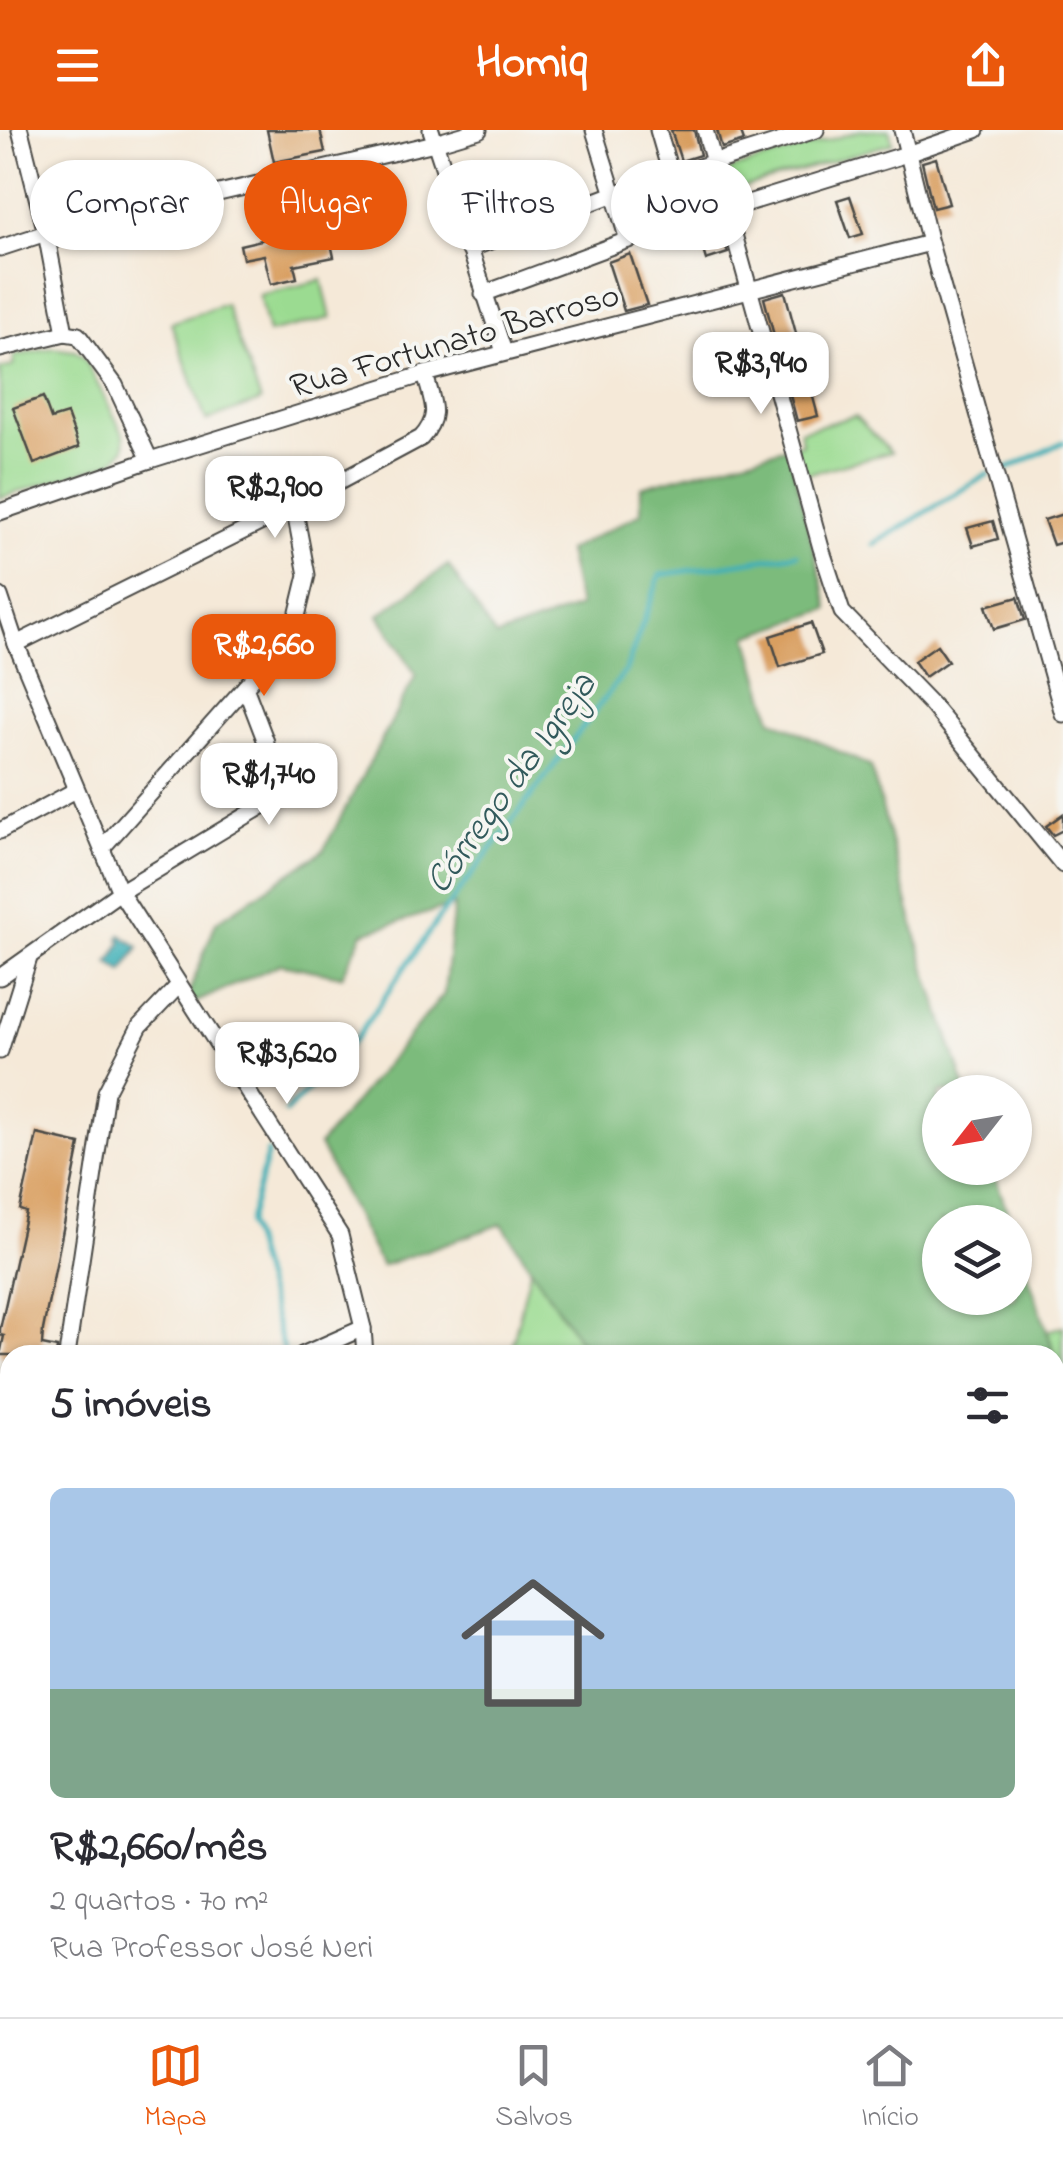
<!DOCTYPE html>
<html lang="pt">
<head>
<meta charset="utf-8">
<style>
	:root { --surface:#fff; --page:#f7f7f7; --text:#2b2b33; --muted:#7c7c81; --line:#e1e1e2; --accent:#ea580c }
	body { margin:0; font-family:"Indie Flower",sans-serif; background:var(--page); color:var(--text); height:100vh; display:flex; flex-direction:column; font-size:38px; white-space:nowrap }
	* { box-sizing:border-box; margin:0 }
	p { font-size:32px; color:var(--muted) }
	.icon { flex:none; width:55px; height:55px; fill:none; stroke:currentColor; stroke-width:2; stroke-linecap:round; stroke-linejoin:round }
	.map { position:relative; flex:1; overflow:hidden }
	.side { position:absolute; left:0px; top:1215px; width:1065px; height:672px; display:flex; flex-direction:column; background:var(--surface); border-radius:30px 30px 0 0; box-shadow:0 2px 8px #0004 }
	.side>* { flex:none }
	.banner { position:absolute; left:30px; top:30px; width:1005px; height:90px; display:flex; gap:20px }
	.needle { width:65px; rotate:239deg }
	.buttons { position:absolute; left:922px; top:945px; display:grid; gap:20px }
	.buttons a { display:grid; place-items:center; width:110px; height:110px; border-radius:50%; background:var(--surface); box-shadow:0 2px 8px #0004; font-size:50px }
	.price { position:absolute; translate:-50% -85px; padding:0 22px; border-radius:20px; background:#fff; color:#222; font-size:32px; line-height:65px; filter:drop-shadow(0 2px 5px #0008) }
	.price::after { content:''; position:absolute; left:50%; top:60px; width:30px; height:22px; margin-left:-15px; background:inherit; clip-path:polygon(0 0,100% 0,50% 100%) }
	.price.on { background:var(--accent); color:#fff }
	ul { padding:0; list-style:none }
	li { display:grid; align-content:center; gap:20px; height:530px; padding:0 50px }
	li+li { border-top:2px solid var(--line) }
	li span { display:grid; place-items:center; height:310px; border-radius:15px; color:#555 }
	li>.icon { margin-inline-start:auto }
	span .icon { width:180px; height:180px; fill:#fffc; stroke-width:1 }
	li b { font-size:42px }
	h2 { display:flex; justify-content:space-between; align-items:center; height:120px; padding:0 50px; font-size:42px }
	.pill { padding:0 35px; border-radius:45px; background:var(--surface); box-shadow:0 2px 8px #0004; font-size:35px; line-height:90px }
	.pill.on { background:var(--accent); color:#fff }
	header { display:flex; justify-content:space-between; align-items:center; height:130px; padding:0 50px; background:var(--accent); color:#fff; font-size:45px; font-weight:700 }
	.tabs { display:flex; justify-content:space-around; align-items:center; height:140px; border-top:2px solid var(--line); background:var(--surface); font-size:28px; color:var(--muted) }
	.tabs a { display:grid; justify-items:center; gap:5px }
	.tabs .on { color:var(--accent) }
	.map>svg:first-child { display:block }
</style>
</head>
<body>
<header><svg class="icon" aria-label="menu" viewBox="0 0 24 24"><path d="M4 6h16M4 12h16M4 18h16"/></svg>Homiq<svg class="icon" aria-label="share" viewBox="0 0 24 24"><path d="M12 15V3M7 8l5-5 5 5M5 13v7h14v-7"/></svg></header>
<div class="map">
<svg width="1063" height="1887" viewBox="0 0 1063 1887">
	<rect width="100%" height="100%" fill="#f6f6f2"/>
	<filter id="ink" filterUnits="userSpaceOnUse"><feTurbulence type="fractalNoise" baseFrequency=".01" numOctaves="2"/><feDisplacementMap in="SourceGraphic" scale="20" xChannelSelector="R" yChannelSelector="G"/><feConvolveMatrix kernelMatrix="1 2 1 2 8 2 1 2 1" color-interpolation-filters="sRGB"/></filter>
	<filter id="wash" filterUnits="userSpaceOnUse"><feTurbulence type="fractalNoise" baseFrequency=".0048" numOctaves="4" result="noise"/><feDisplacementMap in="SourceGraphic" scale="40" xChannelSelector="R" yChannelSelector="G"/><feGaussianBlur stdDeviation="2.25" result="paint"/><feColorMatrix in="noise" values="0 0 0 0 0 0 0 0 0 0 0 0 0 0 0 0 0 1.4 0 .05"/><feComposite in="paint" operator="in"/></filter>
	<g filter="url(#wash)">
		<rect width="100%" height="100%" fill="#f5e9d8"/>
		<!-- industrial -->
		<polygon fill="#d2bfc0" points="1053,1219 1063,1248 1063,1487 1055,1489 1055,1225 1031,1225"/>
		<!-- green -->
		<g fill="#9bdb91" stroke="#63835e" stroke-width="2.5">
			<polygon points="862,0 889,0 893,13 736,60 729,40"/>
			<polygon points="322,150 331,188 268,203 259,165"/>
			<polygon points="225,174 261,271 206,291 171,193"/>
			<polygon points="53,218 75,221 84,228 124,305 125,318 113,332 0,368 0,239 13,236 14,226"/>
			<polygon points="855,286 891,322 795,347 788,317 802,314 800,301"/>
			<polygon points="531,1137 584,1218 585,1225 510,1225"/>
			<polygon points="1063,1196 1063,1248 1047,1201"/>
			<polygon points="275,1878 761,1878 763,1887 275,1887"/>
		</g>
		<!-- forest -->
		<polygon fill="#7cbb7b" stroke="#547353" stroke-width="2.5" points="788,317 829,479 748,506 772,589 871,637 926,840 967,962 940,962 940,1038 992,1038 1011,1092 940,1092 940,1168 1015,1168 1015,1105 1053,1219 1031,1225 585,1225 584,1218 502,1094 381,1136 319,1015 444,864 454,775 363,803 342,846 280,834 183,878 216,792 323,721 416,545 379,485 448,435 496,507 579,477 567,421 641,383 641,357"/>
		<!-- water -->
		<polygon fill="#3fb0b7" stroke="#356e71" stroke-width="2.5" points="121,805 139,817 123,842 109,833 122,812 119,809"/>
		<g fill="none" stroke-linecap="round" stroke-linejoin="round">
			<!-- stream -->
			<g stroke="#3fb0b7" stroke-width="5">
				<polyline points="1005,340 1063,312"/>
				<polyline points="874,414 988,344"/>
				<polyline points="286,982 357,907 439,788 626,540 660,445 797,424"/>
				<polyline points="268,1022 248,1094 283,1219"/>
				<polyline points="229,1887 231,1878"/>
			</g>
		</g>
		<g id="blocks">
			<!-- building -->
			<g fill="#d99f60">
				<polygon points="267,0 320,0 325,22 274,32"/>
				<polygon points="671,0 694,0 700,25 681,31"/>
				<polygon points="717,0 740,0 744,11 722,18"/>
				<polygon points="936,28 949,74 933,78 922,32"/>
				<polygon points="318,55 334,127 294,135 297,148 271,154 264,125 243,129 240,115 270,108 268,100 288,96 280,64"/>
				<polygon points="850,66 863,104 850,108 837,70"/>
				<polygon points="721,101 728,123 706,130 699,107"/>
				<polygon points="630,124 647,175 624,181 608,132"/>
				<polygon points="785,162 818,286 797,291 764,168"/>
				<polygon points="43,267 51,289 67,284 79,317 34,334 13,278"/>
				<polygon points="1063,384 1063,412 1053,415 1044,390"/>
				<polygon points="993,391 998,409 973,416 967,398"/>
				<polygon points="1018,467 1025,490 994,499 986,476"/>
				<polygon points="811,493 822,524 780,537 770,506"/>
				<polygon points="937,515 948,531 925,547 914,531"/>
				<polygon points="1063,684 1063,700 1053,705 1046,696"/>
				<polygon points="37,1004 80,1014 43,1200 42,1215 57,1218 56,1225 0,1225 4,1206 0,1205 0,1199 26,1082 20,1080"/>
			</g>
		</g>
	</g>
	<g filter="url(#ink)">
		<use href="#blocks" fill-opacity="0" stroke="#494845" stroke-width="2.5"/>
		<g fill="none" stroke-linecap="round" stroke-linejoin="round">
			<defs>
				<g id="street">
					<polyline points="20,0 46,103 65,203"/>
					<polyline points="431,0 504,222"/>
					<polyline points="594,0 628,110"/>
					<polyline points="658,0 671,45"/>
					<polyline points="705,0 821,418 842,482 932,575 1063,735"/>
					<polyline points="902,0 930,113 1063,584"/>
					<polyline points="0,118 46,103 435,13 479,0"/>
					<polyline points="469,119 614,64 816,0"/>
					<polyline points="483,164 628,110 907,24 976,0"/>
					<polyline points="0,219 65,203 78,205 115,255 150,330"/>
					<polyline points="0,382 150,330 425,244 930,113"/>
					<polyline points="0,466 16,514 120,762 340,1105 363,1198 365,1225"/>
					<path d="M16,514l278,-138 127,-68c21,-23 11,-36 4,-64"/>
					<polyline points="0,701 76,660"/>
					<polyline points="102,718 293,503 307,445 294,376"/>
					<polyline points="0,847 120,762 264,675 266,612 245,557"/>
					<polyline points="0,921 29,828"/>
					<polyline points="67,1225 106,962 140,896 178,856"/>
					<polyline points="302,1225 363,1198"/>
					<polyline points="0,1332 10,1335"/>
					<polyline points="0,1369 10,1362"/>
					<polyline points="0,1547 10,1543"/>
					<polyline points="0,1721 10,1716"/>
				</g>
			</defs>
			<!-- street casing -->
			<use href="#street" stroke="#494845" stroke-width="19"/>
			<!-- street -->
			<use href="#street" stroke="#fff" stroke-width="15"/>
		</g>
	</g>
	<g text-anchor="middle" stroke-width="8" stroke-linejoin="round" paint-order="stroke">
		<!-- street labels -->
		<g font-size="35" fill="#2b2b2b" stroke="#f6f6f2">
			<text transform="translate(454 209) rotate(-16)" y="12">Rua Fortunato Barroso</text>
		</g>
		<!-- water labels -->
		<g font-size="38" font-style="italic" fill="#325a5c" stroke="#f6f6f2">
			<text transform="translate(509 652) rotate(-54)" y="13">Córrego da Igreja</text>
		</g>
	</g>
</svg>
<div class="buttons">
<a><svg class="needle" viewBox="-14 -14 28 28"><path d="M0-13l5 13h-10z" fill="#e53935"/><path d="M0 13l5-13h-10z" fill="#7c7c81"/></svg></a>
<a><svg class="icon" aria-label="layers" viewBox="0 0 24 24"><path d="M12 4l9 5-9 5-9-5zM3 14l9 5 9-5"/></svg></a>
</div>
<b class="price" style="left:761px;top:287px">R$3,940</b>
<b class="price" style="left:275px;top:411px">R$2,900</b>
<b class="price on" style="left:264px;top:569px">R$2,660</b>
<b class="price" style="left:269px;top:698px">R$1,740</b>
<b class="price" style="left:287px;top:977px">R$3,620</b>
<div class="banner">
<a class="pill">Comprar</a>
<a class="pill on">Alugar</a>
<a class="pill">Filtros</a>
<a class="pill">Novo</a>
</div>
<section class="side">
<h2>5 imóveis<svg class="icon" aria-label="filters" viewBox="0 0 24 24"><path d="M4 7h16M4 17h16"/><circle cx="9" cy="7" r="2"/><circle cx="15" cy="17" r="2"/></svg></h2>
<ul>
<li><span style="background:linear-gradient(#a9c7e8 65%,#7fa58c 0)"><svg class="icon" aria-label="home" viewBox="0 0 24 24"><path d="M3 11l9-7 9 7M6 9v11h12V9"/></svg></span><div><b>R$2,660/mês</b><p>2 quartos · 70 m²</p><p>Rua Professor José Neri</p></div></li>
</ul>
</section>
</div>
<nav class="tabs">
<a class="on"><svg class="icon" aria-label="map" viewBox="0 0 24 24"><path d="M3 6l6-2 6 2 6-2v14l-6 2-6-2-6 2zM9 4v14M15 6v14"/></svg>Mapa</a>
<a><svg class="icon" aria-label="saved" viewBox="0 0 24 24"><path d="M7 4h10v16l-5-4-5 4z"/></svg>Salvos</a>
<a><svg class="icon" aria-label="home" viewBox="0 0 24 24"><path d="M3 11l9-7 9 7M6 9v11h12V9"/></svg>Início</a>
</nav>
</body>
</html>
